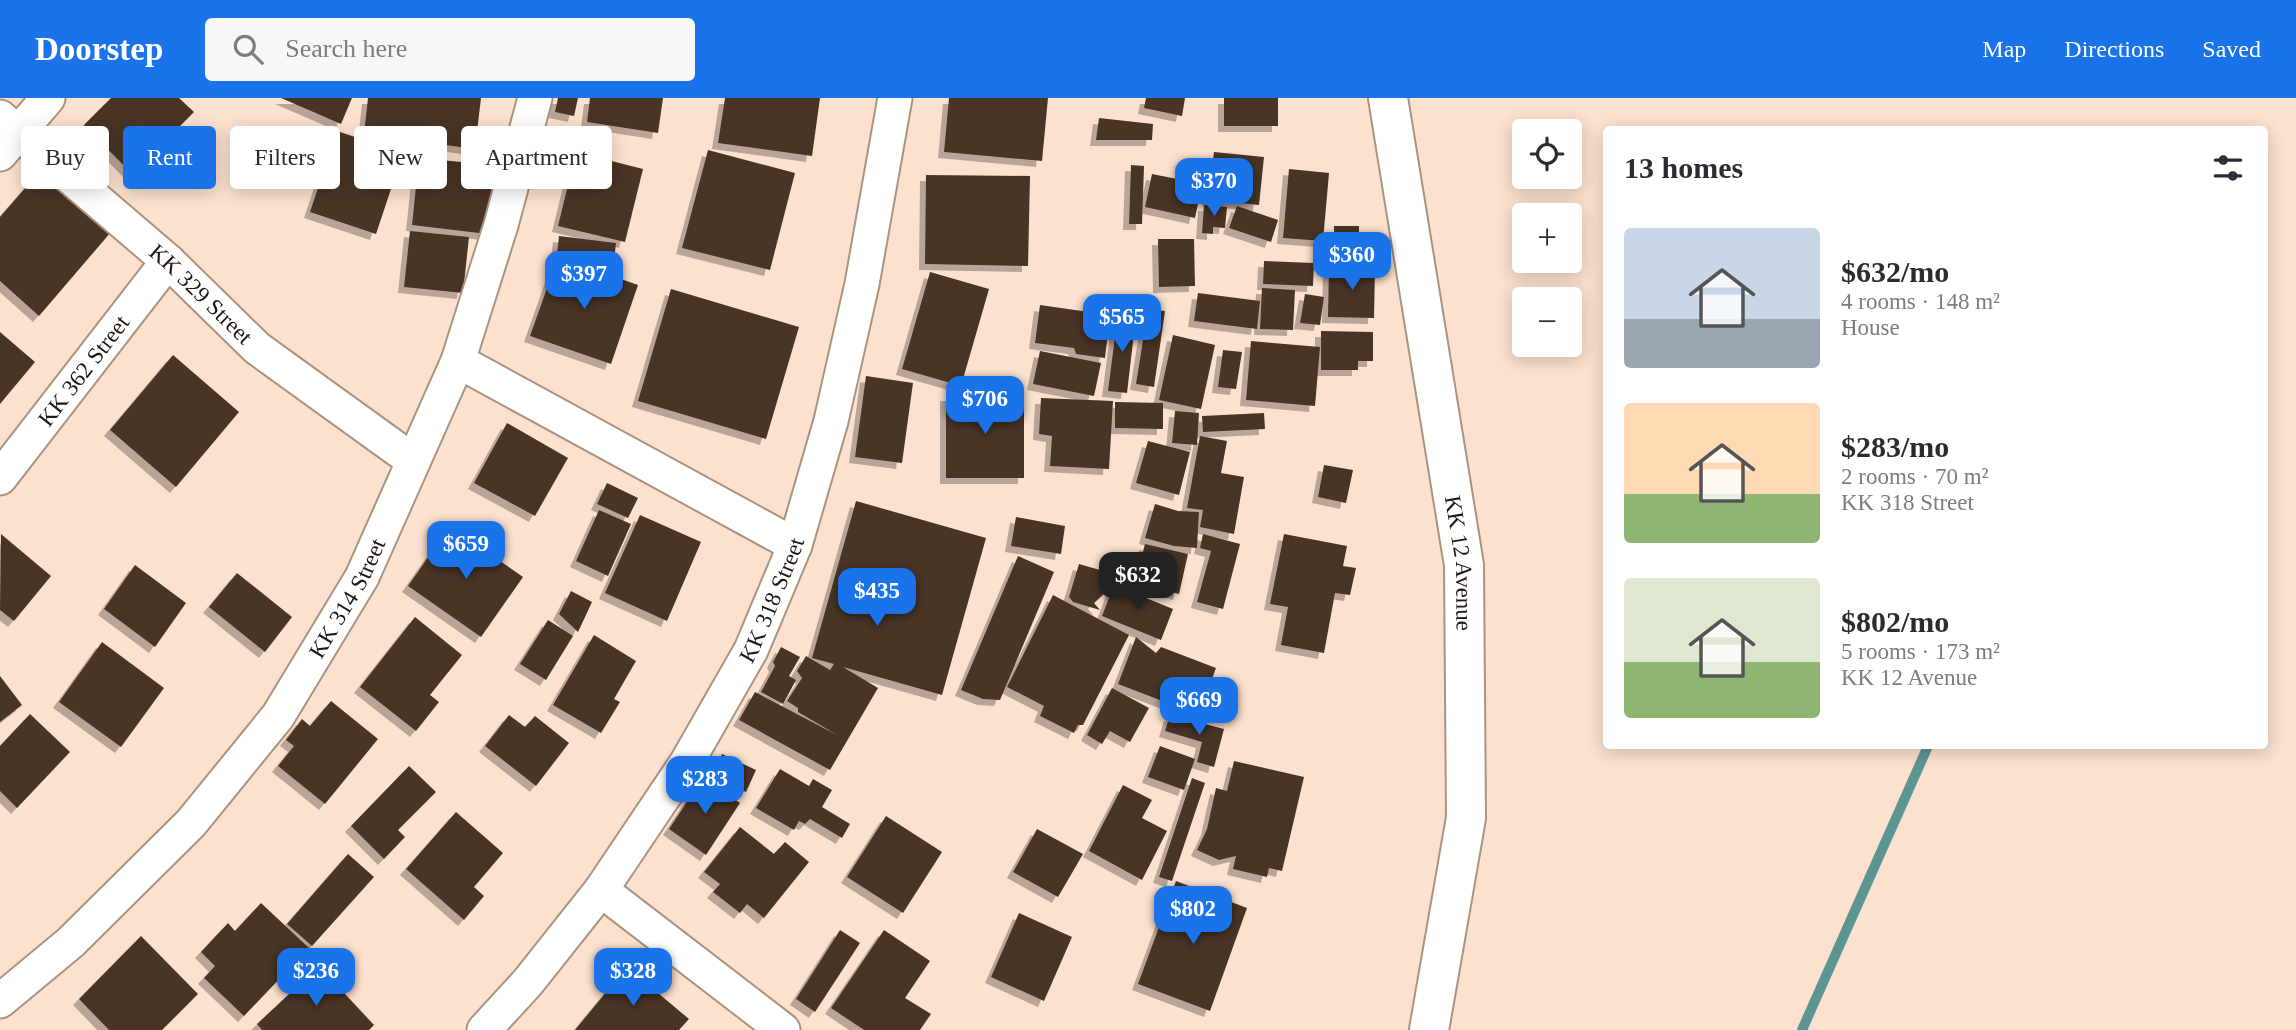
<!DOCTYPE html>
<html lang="en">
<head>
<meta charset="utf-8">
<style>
	:root { --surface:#fff; --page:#f7f7f7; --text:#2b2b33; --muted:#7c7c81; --accent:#1a73e8 }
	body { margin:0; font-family:Georgia,serif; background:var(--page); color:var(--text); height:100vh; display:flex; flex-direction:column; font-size:26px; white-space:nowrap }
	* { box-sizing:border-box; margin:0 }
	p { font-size:23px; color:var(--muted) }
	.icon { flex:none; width:38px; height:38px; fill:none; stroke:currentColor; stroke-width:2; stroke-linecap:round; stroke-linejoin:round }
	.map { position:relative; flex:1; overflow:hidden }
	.side { position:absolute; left:1603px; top:28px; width:665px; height:623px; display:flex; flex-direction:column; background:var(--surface); border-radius:7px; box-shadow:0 4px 18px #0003 }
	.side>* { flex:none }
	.banner { position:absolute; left:21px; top:28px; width:665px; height:63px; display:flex; gap:14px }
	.tools { position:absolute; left:1512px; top:21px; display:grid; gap:14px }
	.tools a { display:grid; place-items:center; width:70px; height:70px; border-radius:7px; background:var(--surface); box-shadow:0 4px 18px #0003; font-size:35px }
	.price { position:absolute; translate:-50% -60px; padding:0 16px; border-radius:14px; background:var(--accent); color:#fff; font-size:23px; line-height:46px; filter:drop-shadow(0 2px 4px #0008) }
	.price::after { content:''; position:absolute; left:50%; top:42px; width:21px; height:16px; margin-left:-10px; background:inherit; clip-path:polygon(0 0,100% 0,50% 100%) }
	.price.selected { background:#222; color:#fff }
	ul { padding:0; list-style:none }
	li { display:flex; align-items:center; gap:21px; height:175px; padding:0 21px }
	li span { display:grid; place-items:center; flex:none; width:196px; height:140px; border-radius:7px; color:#555 }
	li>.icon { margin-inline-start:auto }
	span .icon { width:84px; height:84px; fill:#fffc; stroke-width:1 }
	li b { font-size:30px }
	h2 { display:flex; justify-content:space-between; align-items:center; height:84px; padding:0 21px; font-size:30px }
	.chip { padding:0 24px; border-radius:7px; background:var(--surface); box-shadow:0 4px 18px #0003; font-size:24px; line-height:63px }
	.chip.selected { background:var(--accent); color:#fff }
	header { display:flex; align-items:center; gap:42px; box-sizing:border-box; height:98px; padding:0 35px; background:var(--accent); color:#fff }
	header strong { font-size:33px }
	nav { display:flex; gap:38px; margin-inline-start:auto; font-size:24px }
	.search { width:490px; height:63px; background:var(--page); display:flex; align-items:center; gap:18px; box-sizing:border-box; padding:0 24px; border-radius:7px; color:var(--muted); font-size:26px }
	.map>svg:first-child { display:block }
</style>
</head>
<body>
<header>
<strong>Doorstep</strong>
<div class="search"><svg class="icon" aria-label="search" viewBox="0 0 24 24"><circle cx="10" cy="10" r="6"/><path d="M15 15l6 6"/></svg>Search here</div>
<nav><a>Map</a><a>Directions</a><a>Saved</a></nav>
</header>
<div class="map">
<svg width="2296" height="932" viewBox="0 0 2296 932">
	<defs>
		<filter id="shadow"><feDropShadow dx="-6" dy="6" stdDeviation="0" flood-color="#0004"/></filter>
	</defs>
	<rect width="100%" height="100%" fill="#fce1ce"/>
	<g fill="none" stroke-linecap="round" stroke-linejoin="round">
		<!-- stream -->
		<polyline stroke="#5c9692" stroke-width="10" points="1802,932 1928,648"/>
	</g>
	<!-- building -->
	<g fill="#4a3525" filter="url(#shadow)">
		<polygon points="111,0 179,0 194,14 132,76 84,27"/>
		<polygon points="281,0 352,0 341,26"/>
		<polygon points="368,0 481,0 475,51 364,36"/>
		<polygon points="558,0 578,0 574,18 555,14"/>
		<polygon points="590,0 663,0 658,35 587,24"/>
		<polygon points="725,0 820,0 812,58 718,45"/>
		<polygon points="949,0 1048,0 1042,63 944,54"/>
		<polygon points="1146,0 1185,0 1182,18 1144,10"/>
		<rect x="1224" y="0" width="54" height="28"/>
		<polygon points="1099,20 1153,26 1152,42 1096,42"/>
		<polygon points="337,33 403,55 376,136 310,114"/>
		<polygon points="708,52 795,75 770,172 682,150"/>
		<polygon points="576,54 643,71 625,144 558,128"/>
		<polygon points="1214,54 1264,59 1259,107 1208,102"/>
		<polygon points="419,60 494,67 487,136 412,127"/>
		<polygon points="1131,67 1144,68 1142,126 1129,126"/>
		<polygon points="1289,71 1329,75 1323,143 1283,140"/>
		<polygon points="40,73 111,134 39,218 0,183 0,119"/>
		<polygon points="1152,76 1202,86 1195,120 1145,109"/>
		<polygon points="926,77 1030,78 1028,168 925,166"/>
		<polygon points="1204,107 1227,109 1225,130 1213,129 1213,136 1202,135"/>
		<polygon points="1237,108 1278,122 1271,144 1229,130"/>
		<polygon points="1334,128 1359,128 1359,142 1365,142 1365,155 1334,155"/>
		<polygon points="410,133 469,139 463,195 404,189"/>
		<polygon points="559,138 616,145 614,163 557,156"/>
		<polygon points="1158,141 1194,141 1195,188 1159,189"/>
		<polygon points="558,159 638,187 611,266 530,238"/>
		<polygon points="1264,163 1314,165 1313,188 1263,186"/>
		<polygon points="1329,168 1375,169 1374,220 1328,219"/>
		<polygon points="930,174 989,191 961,288 902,271"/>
		<polygon points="1262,190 1295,192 1293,232 1260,231"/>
		<polygon points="671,191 799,229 766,341 638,303"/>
		<polygon points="1198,195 1260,203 1257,231 1194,223"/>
		<polygon points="1305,196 1324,199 1320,227 1300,225"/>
		<polygon points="1040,207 1110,217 1105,260 1076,256 1074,250 1035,245"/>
		<polygon points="1148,211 1165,213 1154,289 1136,286"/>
		<polygon points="1118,215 1136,218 1127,295 1108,293"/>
		<polygon points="1321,233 1373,234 1373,263 1358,263 1358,272 1321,272"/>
		<polygon points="0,234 35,264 0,306"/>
		<polygon points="1173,237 1215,247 1201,311 1159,302"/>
		<polygon points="1251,243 1320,249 1315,308 1246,302"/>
		<polygon points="1223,252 1242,254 1236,291 1218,289"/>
		<polygon points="1040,253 1101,265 1094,298 1033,286"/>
		<polygon points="173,257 239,314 176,389 110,332"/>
		<polygon points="866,278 913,285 902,365 855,359"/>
		<rect x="946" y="297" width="78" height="83"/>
		<polygon points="1041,300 1113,303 1109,371 1050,368 1052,338 1039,336"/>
		<polygon points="1115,304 1163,305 1163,331 1115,330"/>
		<polygon points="1175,313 1199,315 1197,347 1172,345"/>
		<polygon points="1264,315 1265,331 1203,334 1202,318"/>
		<polygon points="507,325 568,360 535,418 474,385"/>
		<polygon points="1200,338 1227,343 1221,375 1244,379 1234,436 1200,429 1203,412 1187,410"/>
		<polygon points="1148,343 1190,354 1179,397 1136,385"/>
		<polygon points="1324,367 1353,372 1346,405 1318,399"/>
		<polygon points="607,385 638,400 628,420 597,406"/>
		<polygon points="856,403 986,440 942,597 843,569 878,590 830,672 739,622 755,594 837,637 798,614 798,610 787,603 802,580 797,573 806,558 830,572 834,566 812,560"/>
		<polygon points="1155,406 1178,413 1199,414 1197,450 1174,448 1145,440"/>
		<polygon points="599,412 631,426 608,478 576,463"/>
		<polygon points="640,417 701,444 667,523 605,495"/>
		<polygon points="1016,419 1065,428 1061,456 1011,448"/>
		<polygon points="450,428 523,479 481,539 408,488"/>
		<polygon points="1,436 51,478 14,523 0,512"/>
		<polygon points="1203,436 1240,446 1223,511 1197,504 1211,453 1200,450"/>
		<polygon points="1284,436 1347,448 1343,468 1356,470 1350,497 1335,495 1324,555 1281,547 1288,509 1270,506"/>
		<polygon points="1145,446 1188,456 1179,496 1135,485"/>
		<polygon points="1018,458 1054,474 1000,602 983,601 961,592"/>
		<polygon points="1079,466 1107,474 1106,494 1094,505 1100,512 1073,504 1069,499"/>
		<polygon points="135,467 186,505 155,549 104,511"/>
		<polygon points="237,475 292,519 265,554 209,509"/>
		<polygon points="1114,487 1173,511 1161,542 1102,518"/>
		<polygon points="571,493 592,504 578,534 559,516"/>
		<polygon points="1053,497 1129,537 1083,627 1078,627 1074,635 1040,618 1044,608 1007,589"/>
		<polygon points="415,519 462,557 430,597 439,604 416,633 360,589"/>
		<polygon points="548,522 573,538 546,582 520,566"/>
		<polygon points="594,537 636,563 614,601 620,604 601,635 553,607"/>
		<polygon points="1136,539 1156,555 1161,549 1216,570 1199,617 1118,586"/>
		<polygon points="102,544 164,590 121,649 59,604"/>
		<polygon points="781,549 800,559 789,578 796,582 783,606 761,594 775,568 773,564"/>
		<polygon points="0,578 22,607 0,624"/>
		<polygon points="1112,590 1149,610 1130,644 1110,633 1102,646 1087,637"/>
		<polygon points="331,603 378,641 325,706 278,668 294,648 286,642 302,621 310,628"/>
		<polygon points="30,616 70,654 17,710 0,693 0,648"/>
		<polygon points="509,617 525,629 535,618 569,645 536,688 485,648"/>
		<polygon points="1170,617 1224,631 1214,669 1197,664 1202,644 1165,633"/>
		<polygon points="1160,648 1195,661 1184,692 1148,679"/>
		<polygon points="722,656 756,672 746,694 729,686 726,691 710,684"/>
		<polygon points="1234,663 1304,679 1282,773 1269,770 1267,779 1233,771 1236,758 1219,762 1197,752 1207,731 1216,690 1227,693"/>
		<polygon points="409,668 436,694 398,732 405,739 384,761 351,728"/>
		<polygon points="780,671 809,688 813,681 832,692 822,709 850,726 842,740 810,721 805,726 799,723 794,732 756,710"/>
		<polygon points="703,680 740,705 706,757 669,731"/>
		<polygon points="1192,680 1205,685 1172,783 1159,779"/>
		<polygon points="1123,687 1152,702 1142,720 1167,733 1142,782 1089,753"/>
		<polygon points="456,714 503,755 474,789 484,798 464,822 406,771"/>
		<polygon points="886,718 942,754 903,815 847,779"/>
		<polygon points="740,729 774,756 785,744 809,764 764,820 747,806 740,815 713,794 720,786 704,774"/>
		<polygon points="1037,731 1083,756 1058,799 1013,774"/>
		<polygon points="348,756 374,779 312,848 287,826"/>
		<polygon points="1176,783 1247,810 1210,913 1138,886"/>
		<polygon points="261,805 309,850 244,918 204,880 215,868 201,854 228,825 235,833"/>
		<polygon points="1019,815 1072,839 1044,903 991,879"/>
		<polygon points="840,832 860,845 815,914 796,901"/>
		<polygon points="884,832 930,863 905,900 931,916 920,932 864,932 831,910"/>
		<polygon points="141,838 198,896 162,932 109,932 79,901"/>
		<polygon points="319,868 374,927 369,932 262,932 257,926"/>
		<polygon points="627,869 689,921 679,932 575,932"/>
	</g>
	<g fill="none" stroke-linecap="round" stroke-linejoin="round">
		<defs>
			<g id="street">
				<path id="s1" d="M0,19l168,144 89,87 155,112"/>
				<polyline points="0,56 48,0"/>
				<polyline points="458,263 795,447"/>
				<path id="s2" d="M0,380l168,-217"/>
				<polyline points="601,792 783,932"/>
				<path id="s3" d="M0,903l71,-59 120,-119 87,-107 84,-139 96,-216 43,-136 34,-127"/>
				<path id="s4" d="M484,932l44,-48 73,-92 86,-128 64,-112 44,-105 36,-124 31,-137 33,-186"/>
			</g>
			<g id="secondary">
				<path id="s5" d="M1388,0l76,467 2,253 -37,212"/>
			</g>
		</defs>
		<!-- street casing -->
		<use href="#street" stroke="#ab9380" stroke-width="37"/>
		<!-- secondary casing -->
		<use href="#secondary" stroke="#ab9380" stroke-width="42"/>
		<!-- street -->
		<use href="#street" stroke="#fff" stroke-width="33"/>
		<!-- secondary -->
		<use href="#secondary" stroke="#fff" stroke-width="38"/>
	</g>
	<g text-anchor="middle" stroke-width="7" stroke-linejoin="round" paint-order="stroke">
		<!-- street labels -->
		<g font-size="23" fill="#211711" stroke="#fce1ce">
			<text dy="8" stroke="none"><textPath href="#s1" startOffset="268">KK 329 Street</textPath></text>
			<text dy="8" stroke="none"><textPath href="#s2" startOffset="136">KK 362 Street</textPath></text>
			<text dy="8" stroke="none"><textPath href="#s5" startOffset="471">KK 12 Avenue</textPath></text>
			<text dy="8" stroke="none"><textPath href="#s3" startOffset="536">KK 314 Street</textPath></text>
			<text dy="8" stroke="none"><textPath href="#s4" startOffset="520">KK 318 Street</textPath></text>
		</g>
	</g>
</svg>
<div class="tools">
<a><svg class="icon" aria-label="locate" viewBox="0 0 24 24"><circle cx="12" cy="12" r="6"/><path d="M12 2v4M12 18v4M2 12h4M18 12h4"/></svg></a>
<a>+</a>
<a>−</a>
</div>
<b class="price" style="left:1214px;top:120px">$370</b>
<b class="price" style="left:1352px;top:194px">$360</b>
<b class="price" style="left:584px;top:213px">$397</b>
<b class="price" style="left:1122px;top:256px">$565</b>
<b class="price" style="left:985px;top:338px">$706</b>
<b class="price" style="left:466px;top:483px">$659</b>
<b class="price selected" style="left:1138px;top:514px">$632</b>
<b class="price" style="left:877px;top:530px">$435</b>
<b class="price" style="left:1199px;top:639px">$669</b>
<b class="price" style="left:705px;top:718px">$283</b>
<b class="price" style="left:1193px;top:848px">$802</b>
<b class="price" style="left:316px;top:910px">$236</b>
<b class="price" style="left:633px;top:910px">$328</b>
<div class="banner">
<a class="chip">Buy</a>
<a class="chip selected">Rent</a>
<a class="chip">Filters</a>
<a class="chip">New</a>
<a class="chip">Apartment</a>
</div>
<section class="side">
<h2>13 homes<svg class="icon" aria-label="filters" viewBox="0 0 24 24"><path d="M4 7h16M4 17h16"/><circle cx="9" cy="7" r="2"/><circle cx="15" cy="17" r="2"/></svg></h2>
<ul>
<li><span style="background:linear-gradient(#c9d6e8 65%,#9aa5b1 0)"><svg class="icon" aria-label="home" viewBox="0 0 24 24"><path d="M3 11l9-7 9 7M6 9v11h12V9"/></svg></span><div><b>$632/mo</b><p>4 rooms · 148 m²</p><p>House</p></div></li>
<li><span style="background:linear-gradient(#ffd9b3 65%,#8fb573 0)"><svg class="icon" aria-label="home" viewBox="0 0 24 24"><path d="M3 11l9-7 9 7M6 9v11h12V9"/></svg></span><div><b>$283/mo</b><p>2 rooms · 70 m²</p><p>KK 318 Street</p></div></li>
<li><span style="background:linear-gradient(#dfe7d0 60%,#8fb573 0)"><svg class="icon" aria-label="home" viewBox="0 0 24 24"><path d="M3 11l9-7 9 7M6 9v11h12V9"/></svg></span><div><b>$802/mo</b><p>5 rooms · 173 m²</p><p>KK 12 Avenue</p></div></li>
</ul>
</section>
</div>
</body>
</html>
